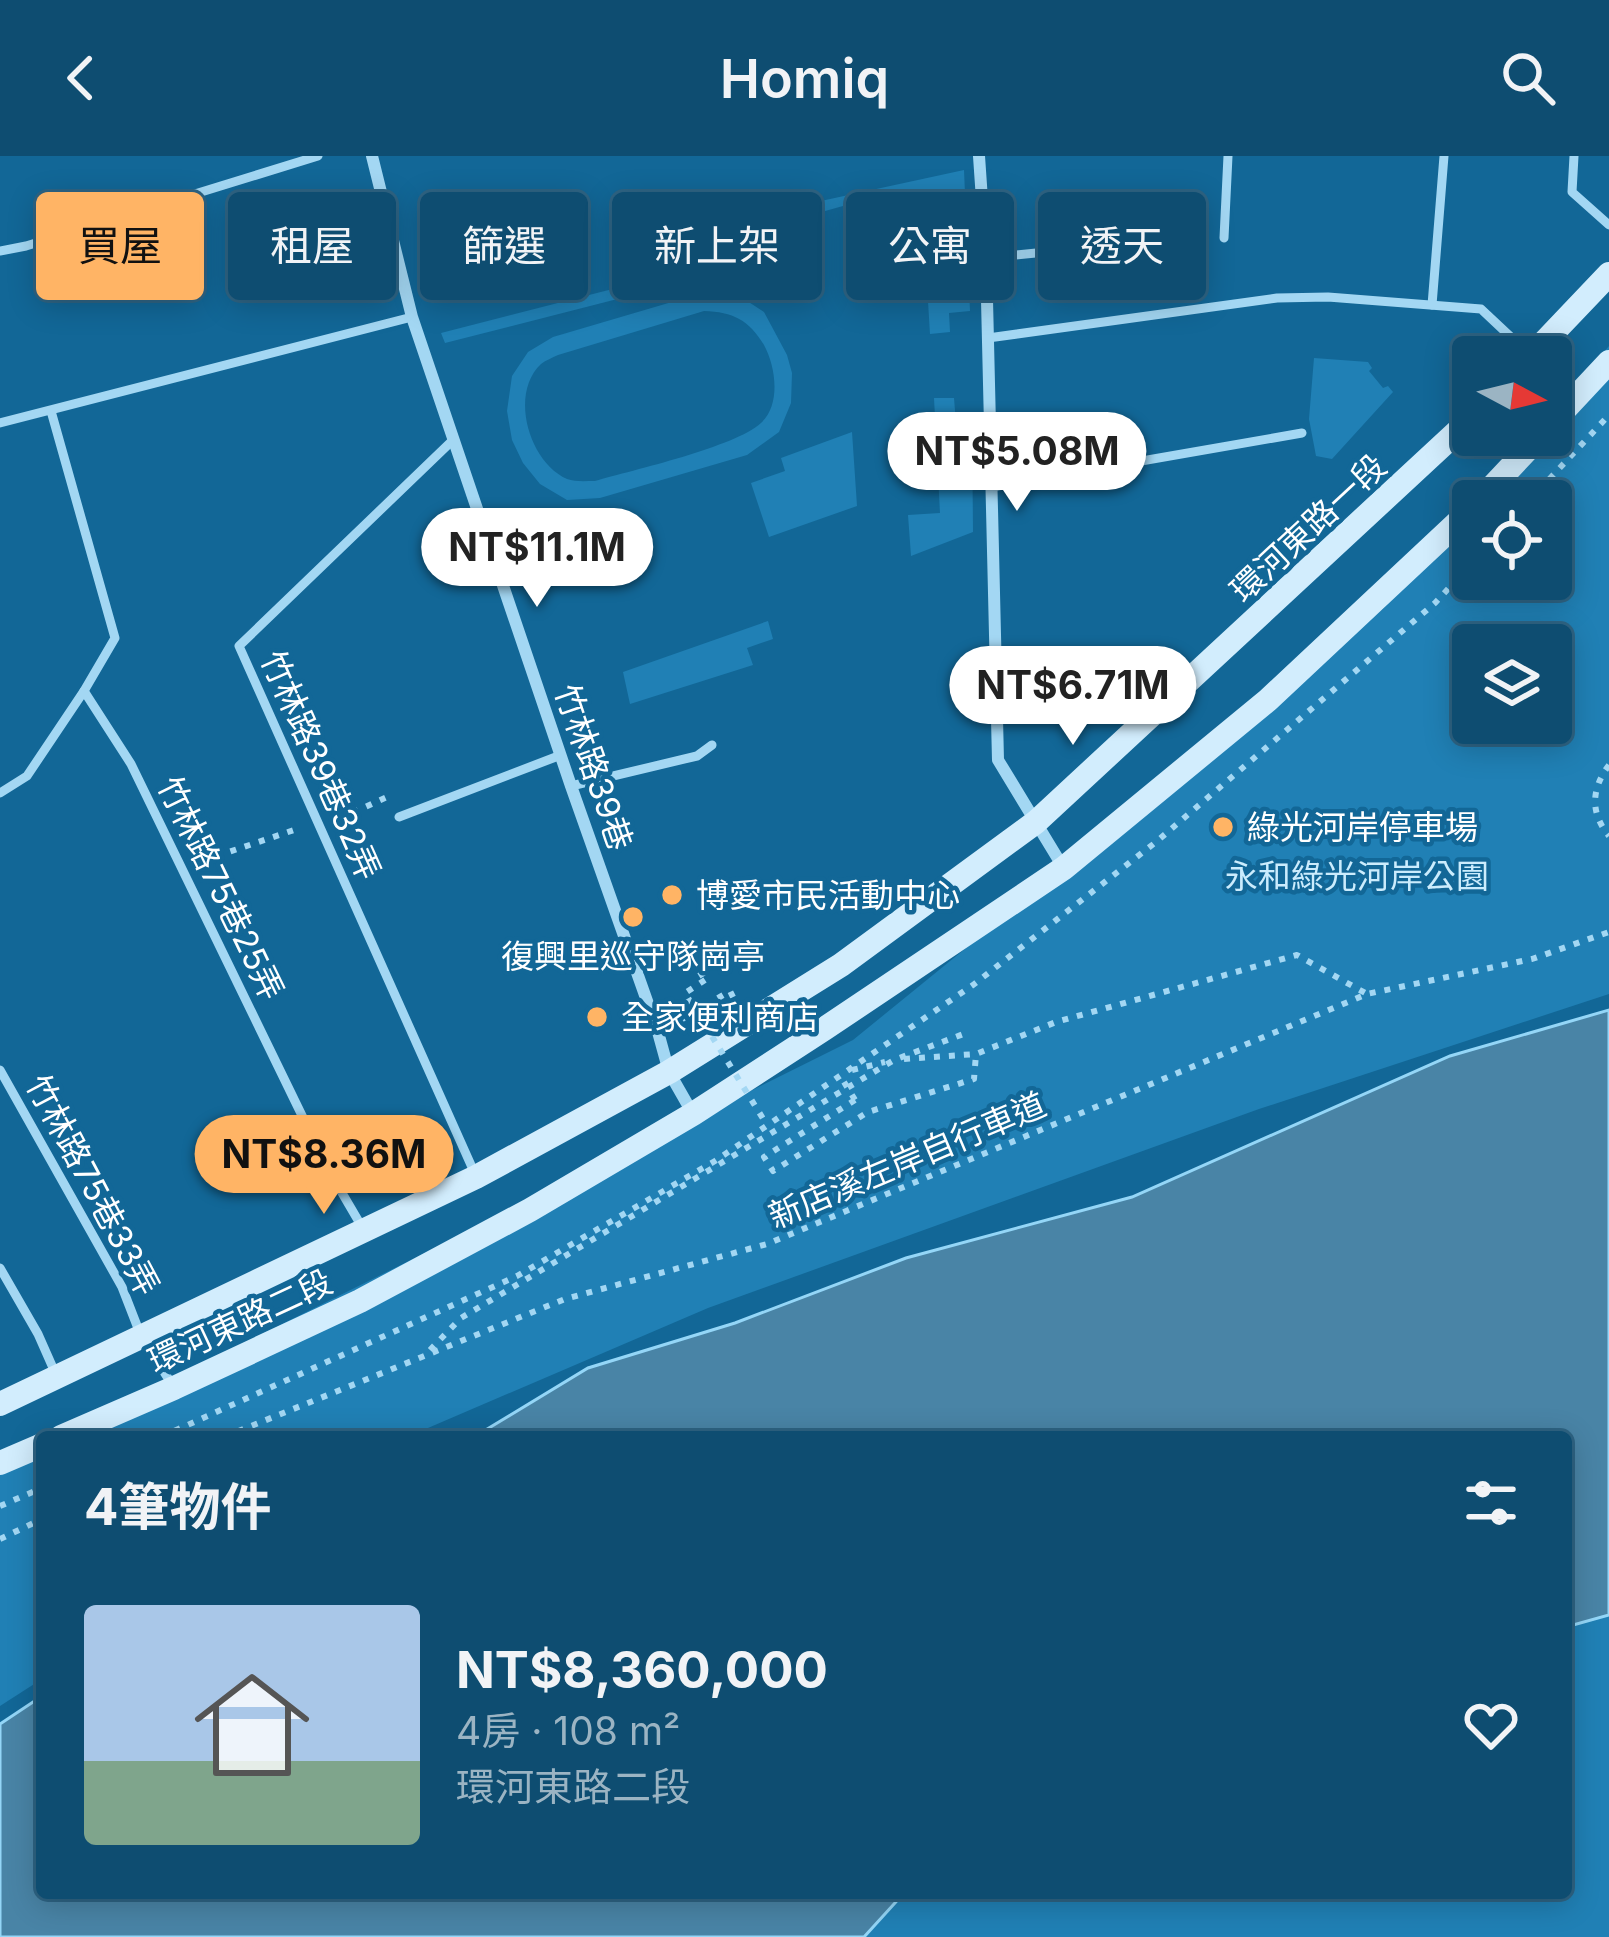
<!DOCTYPE html>
<html lang="zh-TW">
<head>
<meta charset="utf-8">
<style>
	:root { --surface:#0e4d71; --page:#175476; --text:#f1f3f6; --muted:#9bb4c3; --line:#2e6484; --accent:#ffb465 }
	body { margin:0; font-family:Inter,"Noto Sans TC",sans-serif; background:var(--page); color:var(--text); height:100vh; display:flex; flex-direction:column; font-size:45px; white-space:nowrap }
	* { box-sizing:border-box; margin:0 }
	p { font-size:39px; color:var(--muted) }
	.icon { flex:none; width:66px; height:66px; fill:none; stroke:currentColor; stroke-width:2; stroke-linecap:round; stroke-linejoin:round }
	.map { position:relative; flex:1; overflow:hidden }
	.panel { position:absolute; left:36px; top:1275px; width:1536px; height:468px; display:flex; flex-direction:column; background:var(--surface); border-radius:12px; box-shadow:0 6px 30px #0003,0 0 0 3px var(--line) }
	.panel>* { flex:none }
	.top-card { position:absolute; left:36px; top:36px; width:1539px; height:108px; display:flex; gap:24px }
	.needle { width:78px; rotate:97deg }
	.controls { position:absolute; left:1452px; top:180px; display:grid; gap:24px }
	.controls a { display:grid; place-items:center; width:120px; height:120px; border-radius:12px; background:var(--surface); box-shadow:0 6px 30px #0003,0 0 0 3px var(--line); font-size:60px }
	.price { position:absolute; translate:-50% -102px; padding:0 27px; border-radius:42px; background:#fff; color:#222; font-size:39px; line-height:78px; filter:drop-shadow(0 3px 6px #0008) }
	.price::after { content:''; position:absolute; left:50%; top:72px; width:36px; height:27px; margin-left:-18px; background:inherit; clip-path:polygon(0 0,100% 0,50% 100%) }
	.price.selected { background:var(--accent); color:#111 }
	ul { padding:0; list-style:none }
	li { display:flex; align-items:center; gap:36px; height:300px; padding:0 48px }
	li span { display:grid; place-items:center; flex:none; width:336px; height:240px; border-radius:12px; color:#555 }
	li>.icon { margin-inline-start:auto }
	span .icon { width:144px; height:144px; fill:#fffc; stroke-width:1 }
	li b { font-size:51px }
	h2 { display:flex; justify-content:space-between; align-items:center; height:144px; padding:0 48px; font-size:51px }
	.chip { padding:0 42px; border-radius:12px; background:var(--surface); box-shadow:0 6px 30px #0003,0 0 0 3px var(--line); font-size:42px; line-height:108px }
	.chip.selected { background:var(--accent); color:#111 }
	header { display:flex; justify-content:space-between; align-items:center; height:156px; padding:0 48px; background:var(--surface); font-size:54px; font-weight:600 }
	.map>svg:first-child { display:block }
</style>
</head>
<body>
<header><svg class="icon" aria-label="back" viewBox="0 0 24 24"><path d="M15 5l-7 7 7 7"/></svg>Homiq<svg class="icon" aria-label="search" viewBox="0 0 24 24"><circle cx="10" cy="10" r="6"/><path d="M15 15l6 6"/></svg></header>
<div class="map">
<svg width="1609" height="1781" viewBox="0 0 1609 1781">
	<rect width="100%" height="100%" fill="#126797"/>
	<!-- green -->
	<g fill="#2080b5" fill-rule="evenodd">
		<polygon points="964,14 970,155 949,157 950,176 930,178 923,63 848,68 843,50 811,59 818,89 798,91 797,97 445,187 441,177 722,105 715,68"/>
		<path d="M735,137l29,19 23,43 5,18 -1,30 -12,29 -32,23 -147,43 -33,2 -27,-16 -17,-21 -11,-23 -5,-29 5,-35 16,-24 25,-15 146,-43zM704,155c29,1 45,9 60,34 12,22 17,60 -3,78 -26,24 -128,47 -166,58 -10,0 -20,1 -28,-2 -38,-17 -58,-85 -26,-115 5,-4 11,-6 17,-9z"/>
		<path d="M1609,190v648l-350,115 -551,199 -301,129h-352l798,-397 530,-431 90,-104v74h78v-78h-75zM1473,489h78v78h-78z"/>
		<polygon points="1314,202 1368,206 1372,212 1369,215 1383,232 1388,230 1393,236 1332,303 1316,300 1309,263"/>
		<polygon points="934,242 954,242 956,267 972,266 973,376 911,400 908,359 940,357"/>
		<polygon points="852,276 857,350 769,381 751,327 785,315 781,302"/>
		<polygon points="768,465 773,483 747,492 753,509 630,548 623,516"/>
		<polygon points="42,1288 42,1523 0,1550 0,1308"/>
		<polygon points="1609,1459 1609,1781 864,1781 904,1737 1566,1737 1566,1471"/>
	</g>
	<!-- water -->
	<g fill="#4984a6" stroke="#94d6f7" stroke-width="3">
		<polygon points="1609,854 1609,1459 1566,1471 1566,1281 474,1281 588,1212 735,1167 906,1102 1132,1041 1450,900"/>
		<polygon points="42,1540 42,1737 904,1737 864,1781 0,1781 0,1568"/>
	</g>
	<g fill="none" stroke-linecap="round" stroke-linejoin="round">
		<!-- path -->
		<g stroke="#a3d7f3" stroke-width="6" stroke-dasharray="6 9" stroke-linecap="butt">
			<polyline points="1144,87 1202,83"/>
			<polyline points="1529,345 1609,259"/>
			<path d="M1609,609c-18,24 -19,48 0,71"/>
			<polyline points="339,663 387,641"/>
			<polyline points="202,705 297,673"/>
			<polyline points="692,803 705,824"/>
			<polyline points="679,865 730,835 735,845"/>
			<polyline points="904,903 976,898 1056,866 1297,799 1367,838"/>
			<polyline points="852,914 885,906"/>
			<polyline points="855,944 764,1001 773,1015 868,956 974,923 976,898"/>
			<polyline points="430,1194 461,1162 894,904 969,876"/>
			<polyline points="161,1281 517,1120 715,1005 973,829 1156,686 1435,447 1473,406"/>
			<polyline points="224,1281 565,1143 767,1088 1367,838 1532,803 1609,776"/>
			<polyline points="0,1350 42,1332"/>
			<polyline points="0,1383 42,1363"/>
		</g>
		<!-- lane -->
		<g stroke="#a3d7f3" stroke-width="9">
			<polyline points="1574,0 1572,36 1609,69"/>
			<polyline points="1224,82 1228,0"/>
			<polyline points="0,95 26,90 318,0"/>
			<polyline points="986,102 1126,88"/>
			<polyline points="1432,149 1444,0"/>
			<polyline points="988,182 1277,142 1328,141 1481,153 1531,200"/>
			<polyline points="51,255 115,482 84,535"/>
			<polyline points="0,267 412,161"/>
			<polyline points="453,284 239,490 475,1018"/>
			<polyline points="992,331 1302,277"/>
			<polyline points="571,630 697,600 712,589"/>
			<polyline points="0,637 27,620 84,535 131,608 328,1013 362,1071"/>
			<polyline points="399,661 561,599"/>
			<polyline points="0,914 122,1131 141,1180 173,1230"/>
			<polyline points="0,1112 38,1178 57,1221"/>
		</g>
		<!-- street -->
		<g stroke="#a3d7f3" stroke-width="12">
			<polyline points="372,0 412,161 571,630 658,876 669,916 693,958"/>
			<polyline points="979,0 986,102 998,604 1063,711"/>
		</g>
		<!-- secondary -->
		<g stroke="#d2edfd" stroke-width="24">
			<polyline points="1530,201 1609,118"/>
			<polyline points="1551,268 1609,206"/>
			<polyline points="1479,345 1541,279"/>
			<polyline points="0,1248 476,1021 669,916 841,809 1036,666 1473,261"/>
			<polyline points="61,1281 174,1232 360,1145 530,1054 693,958 824,873 1064,712 1268,544 1473,352"/>
			<polyline points="0,1307 42,1289"/>
		</g>
		<!-- path-bridge -->
		<g stroke="#a3d7f3" stroke-width="6" stroke-dasharray="6 9" stroke-linecap="butt">
			<polyline points="705,824 685,837 767,969"/>
			<polyline points="844,926 855,944"/>
		</g>
	</g>
	<!-- markers -->
	<g fill="#ffb465" stroke="#126797" stroke-width="4.5">
		<circle cx="1223" cy="671" r="12"/>
		<circle cx="672" cy="739" r="12"/>
		<circle cx="633" cy="761" r="12"/>
		<circle cx="597" cy="861" r="12"/>
	</g>
	<g text-anchor="middle" stroke-width="9" stroke-linejoin="round" paint-order="stroke">
		<!-- street labels -->
		<g font-size="33" fill="#fff" stroke="#126797">
			<text transform="translate(1308 372) rotate(-43)" y="12">環河東路一段</text>
			<text transform="translate(321 609) rotate(66)" y="12">竹林路39巷32弄</text>
			<text transform="translate(594 611) rotate(71)" y="12">竹林路39巷</text>
			<text transform="translate(221 732) rotate(64)" y="12">竹林路75巷25弄</text>
			<text transform="translate(907 1004) rotate(-23)" y="12">新店溪左岸自行車道</text>
			<text transform="translate(93 1029) rotate(62)" y="12">竹林路75巷33弄</text>
			<text transform="translate(240 1165) rotate(-25)" y="12">環河東路二段</text>
		</g>
		<!-- poi labels -->
		<g font-size="33" fill="#fff" stroke="#126797" text-anchor="start">
			<text x="1247" y="683">綠光河岸停車場</text>
			<text x="696" y="751">博愛市民活動中心</text>
			<text x="633" y="812" text-anchor="middle">復興里巡守隊崗亭</text>
			<text x="621" y="873">全家便利商店</text>
		</g>
		<!-- park labels -->
		<g font-size="33" fill="#cbecfd" stroke="#126797">
			<text x="1357" y="732">永和綠光河岸公園</text>
		</g>
	</g>
</svg>
<div class="controls">
<a><svg class="needle" viewBox="-14 -14 28 28"><path d="M0-13l5 13h-10z" fill="#e53935"/><path d="M0 13l5-13h-10z" fill="#9bb4c3"/></svg></a>
<a><svg class="icon" aria-label="locate" viewBox="0 0 24 24"><circle cx="12" cy="12" r="6"/><path d="M12 2v4M12 18v4M2 12h4M18 12h4"/></svg></a>
<a><svg class="icon" aria-label="layers" viewBox="0 0 24 24"><path d="M12 4l9 5-9 5-9-5zM3 14l9 5 9-5"/></svg></a>
</div>
<b class="price" style="left:1017px;top:358px">NT$5.08M</b>
<b class="price" style="left:537px;top:454px">NT$11.1M</b>
<b class="price" style="left:1073px;top:592px">NT$6.71M</b>
<b class="price selected" style="left:324px;top:1061px">NT$8.36M</b>
<div class="top-card">
<a class="chip selected">買屋</a>
<a class="chip">租屋</a>
<a class="chip">篩選</a>
<a class="chip">新上架</a>
<a class="chip">公寓</a>
<a class="chip">透天</a>
</div>
<section class="panel">
<h2>4筆物件<svg class="icon" aria-label="filters" viewBox="0 0 24 24"><path d="M4 7h16M4 17h16"/><circle cx="9" cy="7" r="2"/><circle cx="15" cy="17" r="2"/></svg></h2>
<ul>
<li><span style="background:linear-gradient(#a9c7e8 65%,#7fa58c 0)"><svg class="icon" aria-label="home" viewBox="0 0 24 24"><path d="M3 11l9-7 9 7M6 9v11h12V9"/></svg></span><div><b>NT$8,360,000</b><p>4房 · 108 m²</p><p>環河東路二段</p></div><svg class="icon" aria-label="heart" viewBox="0 0 24 24"><path d="M12 20l-8-8c-3-5 5-10 8-4 3-6 11-1 8 4z"/></svg></li>
</ul>
</section>
</div>
</body>
</html>
